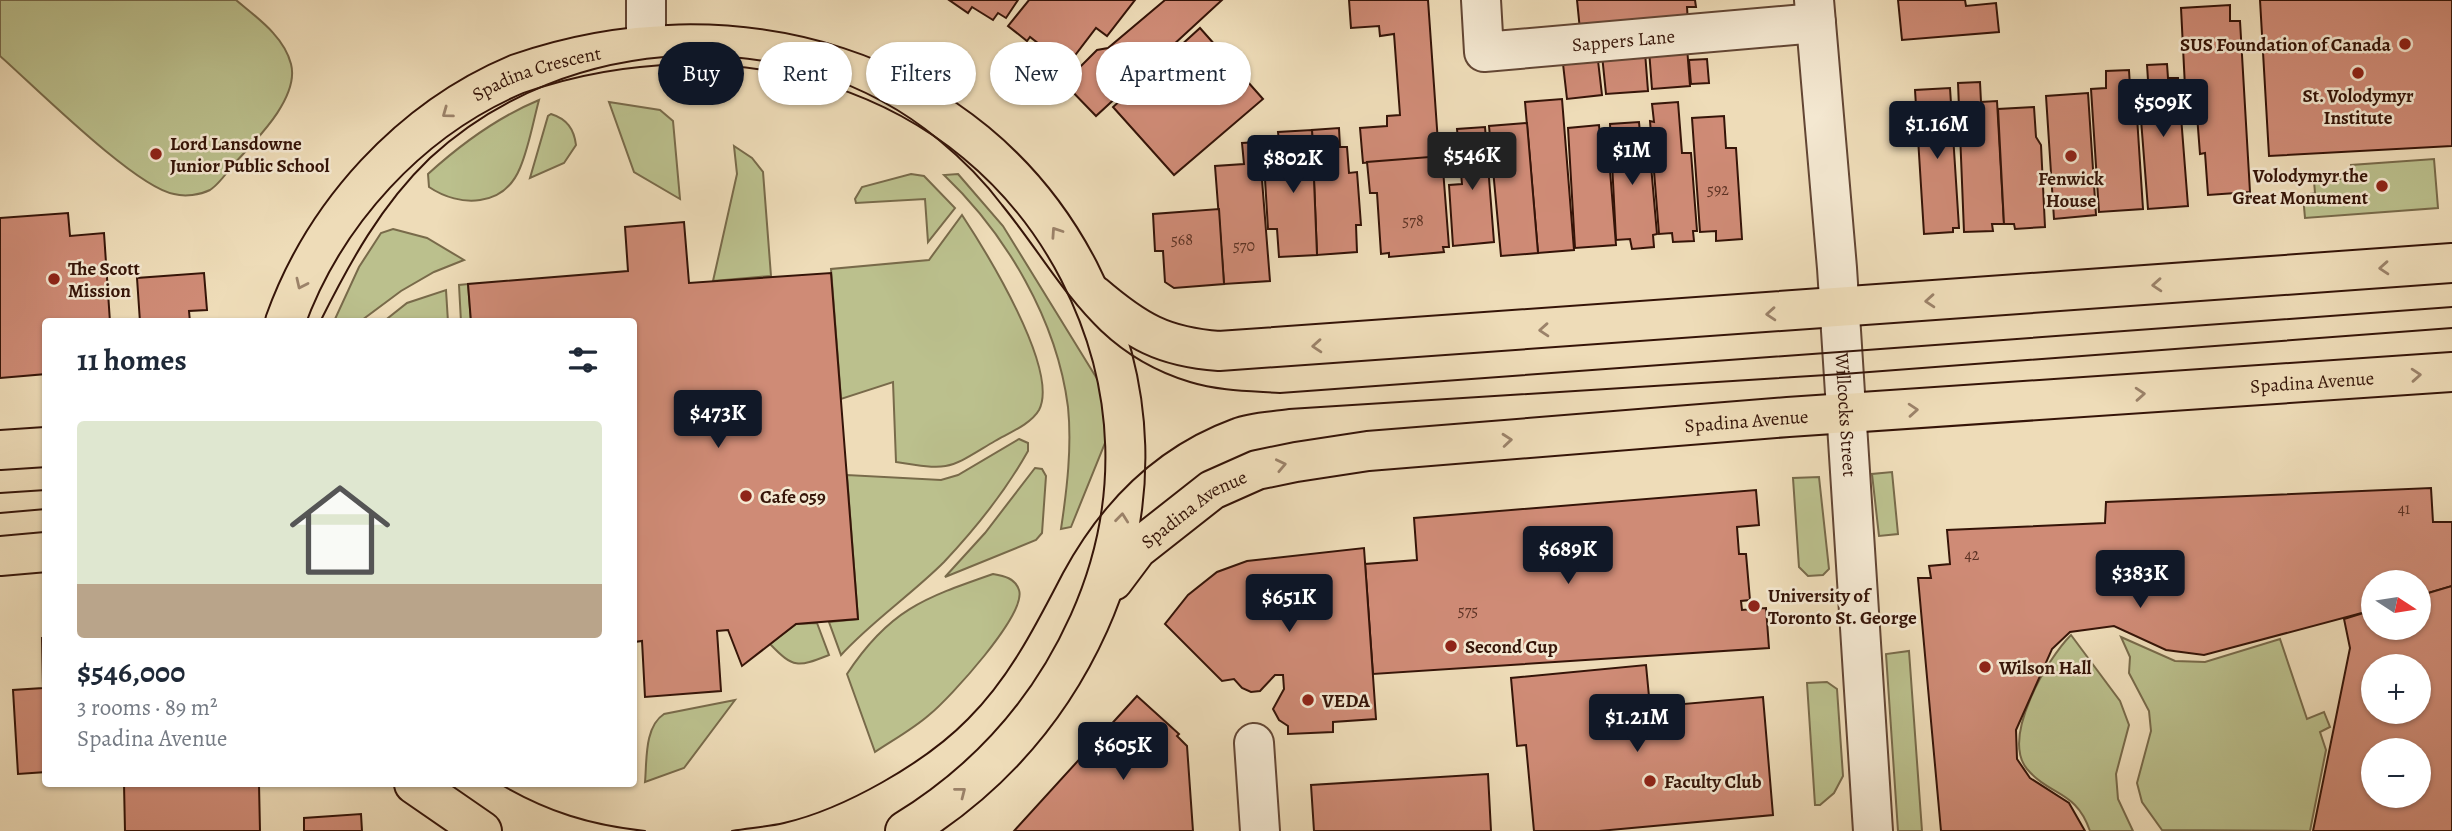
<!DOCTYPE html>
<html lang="en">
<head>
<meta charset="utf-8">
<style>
	:root { --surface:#fff; --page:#f6f6f7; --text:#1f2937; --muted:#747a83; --line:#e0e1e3; --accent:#111827 }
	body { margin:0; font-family:Alegreya,serif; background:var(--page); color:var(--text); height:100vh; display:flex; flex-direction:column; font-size:26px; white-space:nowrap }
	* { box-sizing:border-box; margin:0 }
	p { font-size:23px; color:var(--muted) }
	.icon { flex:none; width:38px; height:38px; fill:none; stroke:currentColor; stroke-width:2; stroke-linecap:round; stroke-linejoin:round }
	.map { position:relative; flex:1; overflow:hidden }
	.sheet { position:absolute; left:42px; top:318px; width:595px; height:469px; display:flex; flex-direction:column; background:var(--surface); border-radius:7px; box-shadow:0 2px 5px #0004 }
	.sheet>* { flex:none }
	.top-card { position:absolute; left:658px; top:42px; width:665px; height:63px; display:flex; gap:14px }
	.needle { width:46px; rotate:102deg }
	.controls { position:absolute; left:2361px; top:570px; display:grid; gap:14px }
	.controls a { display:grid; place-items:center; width:70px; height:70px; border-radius:50%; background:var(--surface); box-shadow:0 2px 5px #0004; font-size:35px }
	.price { position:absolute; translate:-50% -60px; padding:0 16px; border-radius:7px; background:var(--accent); color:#fff; font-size:23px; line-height:46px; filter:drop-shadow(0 2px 4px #0008) }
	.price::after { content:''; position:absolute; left:50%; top:42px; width:21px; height:16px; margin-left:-10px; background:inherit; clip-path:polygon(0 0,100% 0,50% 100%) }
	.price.selected { background:#222; color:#fff }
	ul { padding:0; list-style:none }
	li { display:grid; align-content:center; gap:14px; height:371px; padding:0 35px }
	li+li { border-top:2px solid var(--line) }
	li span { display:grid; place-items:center; height:217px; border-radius:7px; color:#555 }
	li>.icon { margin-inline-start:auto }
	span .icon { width:126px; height:126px; fill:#fffc; stroke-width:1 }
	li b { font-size:30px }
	h2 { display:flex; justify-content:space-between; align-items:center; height:84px; padding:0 35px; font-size:30px }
	.pill { padding:0 24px; border-radius:32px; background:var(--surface); box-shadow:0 2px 5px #0004; font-size:24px; line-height:63px }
	.pill.selected { background:var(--accent); color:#fff }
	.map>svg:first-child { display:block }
</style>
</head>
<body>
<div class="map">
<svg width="2452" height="831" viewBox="0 0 2452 831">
	<rect width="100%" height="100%" fill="#eedcb8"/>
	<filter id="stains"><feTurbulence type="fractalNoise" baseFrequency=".00286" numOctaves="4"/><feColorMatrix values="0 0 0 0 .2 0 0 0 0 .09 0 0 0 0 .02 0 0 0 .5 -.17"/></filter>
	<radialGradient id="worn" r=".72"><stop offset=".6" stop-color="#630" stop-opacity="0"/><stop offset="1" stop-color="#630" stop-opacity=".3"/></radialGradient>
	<!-- green -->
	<g fill="#bbc08d" stroke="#786a4a" stroke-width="2">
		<path d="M0,0h236c20,17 48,36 55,64 9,35 -38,79 -59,102 -6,8 -14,19 -22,24 -10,5 -25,7 -36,4 -38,-6 -140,-108 -174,-138z"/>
		<path d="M539,100c-6,22 -10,47 -19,68 -16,39 -60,40 -91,19l-1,-13c33,-30 70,-57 111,-74z"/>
		<polygon points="609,102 660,110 673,121 680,199 634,172"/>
		<path d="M551,114c16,5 23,15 25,31l-12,18 -34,15 18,-62z"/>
		<polygon points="734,146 752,158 763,172 771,276 713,281 737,174"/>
		<polygon points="2434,159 2438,208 2305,218 2303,195 2315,193 2314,181 2351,178 2351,165"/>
		<polygon points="911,174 924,176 955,208 928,242 925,199 856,203 855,199 862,187"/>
		<path d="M958,174l45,52 101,164 5,43 -38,94 -10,2c6,-40 11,-82 7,-122 -11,-87 -62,-173 -124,-232z"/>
		<path d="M962,215c23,35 98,155 77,195 -8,14 -30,23 -44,31 -47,28 -43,30 -99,21l-3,-80 -52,17 -10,-130 98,-9z"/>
		<polygon points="393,229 427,238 464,260 434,272 401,291 362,320 347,322 335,319 359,267 381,233"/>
		<polygon points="468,284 471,322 461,322 459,285"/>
		<polygon points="446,290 448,322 383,322 407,303"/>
		<path d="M1019,439l9,4v8c-23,41 -52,77 -84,111 -33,33 -72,59 -103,93l-12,-33 29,-3 -11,-144 94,5 17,-5z"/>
		<polygon points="1035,468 1042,469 1046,476 1042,533 1036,540 945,577 985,533"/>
		<polygon points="1892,472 1898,534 1879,536 1872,474"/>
		<polygon points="1819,477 1829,569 1823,575 1808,576 1799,567 1793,478"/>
		<path d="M993,574c11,2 22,4 26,16 8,24 -70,109 -90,125 -16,14 -36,25 -54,37l-28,-78c42,-64 77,-76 146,-100z"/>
		<path d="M817,623l12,32c-31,12 -35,14 -59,-11l26,-20z"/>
		<path d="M2071,635l49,66 9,24 -13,49 2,25 15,32h-43c-14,-41 -39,-34 -63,-62 -26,-32 20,-110 44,-134z"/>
		<polygon points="2121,637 2175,661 2205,662 2280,639 2307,719 2324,712 2330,727 2320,732 2326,750 2310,831 2162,830 2142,802 2137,783 2151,731 2149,711 2129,673 2130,657"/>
		<polygon points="1909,651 1922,831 1898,831 1886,654"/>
		<polygon points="1827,682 1837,689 1843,776 1834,793 1820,805 1815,805 1807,683"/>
		<path d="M735,700l-51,68 -39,14c2,-21 -1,-55 19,-68z"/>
	</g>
	<!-- building -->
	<g fill="#cf8b76" stroke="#351408" stroke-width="2" fill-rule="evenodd">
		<polygon points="949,0 1018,0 1006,18 998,13 993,20 972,7 968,13"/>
		<polygon points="1029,0 1135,0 1107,36 1096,28 1063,71 1044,56 1048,51 1030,37 1027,41 1008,26"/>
		<polygon points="1165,0 1222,0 1096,116 1064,83 1097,50 1108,48"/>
		<polygon points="1349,0 1428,0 1439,157 1363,163 1360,128 1387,126 1387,116 1400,115 1394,34 1380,36 1379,26 1351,28"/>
		<polygon points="1577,0 1695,0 1696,7 1687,7 1688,23 1580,30"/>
		<polygon points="1898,0 1965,0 1966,6 1996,3 1999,32 1902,40"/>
		<polygon points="2260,0 2452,0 2452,146 2269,156"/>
		<polygon points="2230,5 2230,21 2240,21 2250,192 2208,195 2205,153 2200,154 2197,115 2192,115 2190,87 2185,87 2181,8"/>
		<polygon points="1200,28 1263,99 1174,175 1113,107"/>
		<polygon points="1687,47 1690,86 1652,89 1649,50"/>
		<polygon points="1597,52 1602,95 1567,99 1562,55"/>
		<polygon points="1645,52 1648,91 1606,94 1602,55"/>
		<polygon points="1707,59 1709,83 1691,84 1689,60"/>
		<polygon points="2167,64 2168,78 2178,78 2188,206 2148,209 2138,81 2148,80 2147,65"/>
		<polygon points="2129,70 2130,87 2135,86 2143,209 2099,212 2091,89 2106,88 2106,71"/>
		<polygon points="1980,82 1981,102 1997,101 2004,224 1992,224 1993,231 1964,232 1958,83"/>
		<polygon points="1950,88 1959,228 1953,228 1953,232 1924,234 1915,90"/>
		<polygon points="2088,93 2096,215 2054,219 2046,96"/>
		<polygon points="1562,99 1574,250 1538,253 1525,102"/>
		<polygon points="1678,102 1682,153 1691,153 1697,231 1693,231 1694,241 1673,242 1672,233 1659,234 1650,121 1654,122 1652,104"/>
		<polygon points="2034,107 2036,137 2041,145 2045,227 2015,229 2014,224 2004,224 1998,109"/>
		<polygon points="1724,116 1726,148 1736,148 1742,239 1716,241 1716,231 1700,232 1692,118"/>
		<polygon points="1639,122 1642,155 1650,154 1657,234 1653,235 1654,247 1632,249 1630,239 1616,240 1610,124"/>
		<polygon points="1527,123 1538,253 1501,256 1489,126"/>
		<polygon points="1599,125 1602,158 1609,158 1616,245 1575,248 1568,128"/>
		<polygon points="1485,127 1494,242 1453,246 1449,185 1462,184 1457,129"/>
		<polygon points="1339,128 1340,147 1347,147 1349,173 1357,172 1361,225 1356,225 1357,252 1317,255 1312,130"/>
		<polygon points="1312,130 1317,255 1279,257 1277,229 1268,229 1265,179 1274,178 1272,150 1280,150 1278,132"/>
		<polygon points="1259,142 1270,281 1224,284 1215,166 1244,164 1242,143"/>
		<polygon points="1442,156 1449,247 1443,247 1444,252 1389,257 1389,253 1381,254 1377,193 1370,193 1367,162"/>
		<polygon points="1219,209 1224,284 1174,288 1165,282 1163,251 1155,251 1153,214"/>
		<polygon points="68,213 70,236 104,233 110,322 46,322 46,374 0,378 0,218"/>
		<polygon points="684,222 689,283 831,273 858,619 796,624 742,666 728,630 717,631 721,691 645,697 642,641 634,642 634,322 471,322 468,284 628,271 625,227"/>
		<polygon points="204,273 207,310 189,311 190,322 140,322 137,278"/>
		<polygon points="2431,488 2433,522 2452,522 2452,586 2418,596 2418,583 2373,583 2373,610 2204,655 2166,650 2114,626 2070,632 2052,649 2016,730 2017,759 2030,778 2069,803 2085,831 1941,831 1918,578 1931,578 1929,566 1950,564 1947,530 2105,523 2106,502"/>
		<polygon points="1756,490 1759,525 1737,527 1739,554 1746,554 1750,600 1741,601 1742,610 1766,608 1769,648 1373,674 1365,564 1417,560 1414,518"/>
		<polygon points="1364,548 1376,719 1333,722 1333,732 1288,734 1288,726 1279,720 1273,709 1284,689 1283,675 1275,675 1260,691 1251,692 1242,688 1234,679 1222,681 1165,624 1188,595 1217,572 1247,561"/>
		<path d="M2452,586v245h-139l37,-183 -6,-29 29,-9v18h45v-32zM2373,667h45v45h-45zM2373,751h45v45h-45z"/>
		<polygon points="42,638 46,638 46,772 18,774 13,690 43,688"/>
		<polygon points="1646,665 1650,707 1763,697 1773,815 1599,831 1534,831 1526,745 1517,746 1511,678"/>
		<polygon points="1137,696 1179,734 1177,736 1187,746 1193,831 1014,831"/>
		<polygon points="1488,774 1491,831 1314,831 1311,785"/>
		<polygon points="124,784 259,784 260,831 125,831"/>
		<polygon points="361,814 362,831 304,831 304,818"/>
	</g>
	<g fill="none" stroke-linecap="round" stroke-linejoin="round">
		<defs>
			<g id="minor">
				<path id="s1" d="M1481,0l3,52 332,-29"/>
				<path id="s2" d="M1814,0l23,268 36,563"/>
				<polyline points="646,38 646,0"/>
				<polyline points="1254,743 1260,831"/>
			</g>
			<g id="major">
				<path d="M1094,295c42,36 69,52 125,56l1233,-88"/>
				<path id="s3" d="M285,322c39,-109 125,-203 232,-248 212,-74 455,-10 562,197 58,113 62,236 10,352 -40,89 -101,157 -184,208"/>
				<polyline points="0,450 46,447"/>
				<polyline points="0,556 46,552"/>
				<path id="s4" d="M1113,581l24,-32 75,-59 45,-20 39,-8 72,-11 420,-34 664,-45"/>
				<polyline points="414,784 482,831"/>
			</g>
		</defs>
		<!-- minor casing -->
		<use href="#minor" stroke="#634634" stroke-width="42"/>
		<!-- major casing -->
		<use href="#major" stroke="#351408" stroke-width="42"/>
		<!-- minor -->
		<use href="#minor" stroke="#f4e8d1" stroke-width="38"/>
		<!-- major -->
		<use href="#major" stroke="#eedcb8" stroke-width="38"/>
		<!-- tram -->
		<g stroke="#351408" stroke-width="2">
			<path d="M320,322c30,-60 61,-117 110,-164 137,-127 364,-139 509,-18 23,19 45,41 63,65 60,74 89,147 188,177 29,9 61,9 90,11l1172,-86"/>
			<polyline points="0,493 46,490"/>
			<polyline points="0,513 46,509"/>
			<path d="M500,784c48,28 90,41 145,47"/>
			<path d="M732,831c17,-3 35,-4 52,-8 60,-14 141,-60 184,-104 42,-42 68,-94 95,-146 38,-70 93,-126 169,-154 17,-7 39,-7 57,-10l554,-35 609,-46"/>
		</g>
	</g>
	<!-- one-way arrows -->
	<defs><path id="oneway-chevron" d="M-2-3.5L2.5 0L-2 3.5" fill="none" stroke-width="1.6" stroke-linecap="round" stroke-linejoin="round" transform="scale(1.75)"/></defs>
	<g stroke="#9b8269">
		<use href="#oneway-chevron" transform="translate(447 113) rotate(144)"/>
		<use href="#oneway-chevron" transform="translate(1056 232) rotate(-124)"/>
		<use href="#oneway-chevron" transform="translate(2384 268) rotate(176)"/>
		<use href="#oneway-chevron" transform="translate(301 284) rotate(115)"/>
		<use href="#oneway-chevron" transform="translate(2157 285) rotate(176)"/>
		<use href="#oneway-chevron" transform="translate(1930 301) rotate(176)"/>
		<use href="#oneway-chevron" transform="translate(1771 314) rotate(176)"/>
		<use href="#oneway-chevron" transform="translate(1544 330) rotate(176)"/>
		<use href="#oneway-chevron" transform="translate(1317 346) rotate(176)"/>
		<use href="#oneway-chevron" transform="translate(2416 375) rotate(-4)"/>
		<use href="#oneway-chevron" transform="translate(2140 394) rotate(-4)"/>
		<use href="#oneway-chevron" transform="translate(1913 410) rotate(-4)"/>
		<use href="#oneway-chevron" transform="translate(1507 440) rotate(-5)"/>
		<use href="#oneway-chevron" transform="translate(1281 465) rotate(-12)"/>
		<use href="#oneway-chevron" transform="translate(1122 518) rotate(-84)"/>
		<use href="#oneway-chevron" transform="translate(961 792) rotate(-38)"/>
	</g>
	<!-- markers -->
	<g fill="#8f2418" stroke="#f4e8d1" stroke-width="2.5">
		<circle cx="2405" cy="44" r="7"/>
		<circle cx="2358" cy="73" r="7"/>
		<circle cx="156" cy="154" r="7"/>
		<circle cx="2071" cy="156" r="7"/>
		<circle cx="2382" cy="186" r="7"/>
		<circle cx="54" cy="279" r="7"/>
		<circle cx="746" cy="496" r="7"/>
		<circle cx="1754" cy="606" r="7"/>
		<circle cx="1451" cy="646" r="7"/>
		<circle cx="1985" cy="667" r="7"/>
		<circle cx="1308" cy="700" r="7"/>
		<circle cx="1650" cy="781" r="7"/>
	</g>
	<g text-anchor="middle" stroke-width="5" stroke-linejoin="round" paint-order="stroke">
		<!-- number labels -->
		<g font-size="16" fill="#5c3224">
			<text x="1718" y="195">592</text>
			<text x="1413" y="226">578</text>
			<text x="1182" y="245">568</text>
			<text x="1244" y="251">570</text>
			<text x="2404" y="514">41</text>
			<text x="1972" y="560">42</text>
			<text x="1468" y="616">575</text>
		</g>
		<!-- street labels -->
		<g font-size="19" fill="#351408" stroke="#f4e8d1">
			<text dy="7" stroke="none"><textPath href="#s1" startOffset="192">Sappers Lane</textPath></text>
			<text dy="7" stroke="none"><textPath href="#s3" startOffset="368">Spadina Crescent</textPath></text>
			<text dy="7" stroke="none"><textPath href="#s4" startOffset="1244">Spadina Avenue</textPath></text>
			<text dy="7" stroke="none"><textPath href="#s2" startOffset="416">Willcocks Street</textPath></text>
			<text dy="7" stroke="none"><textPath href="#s4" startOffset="677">Spadina Avenue</textPath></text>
			<text dy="7" stroke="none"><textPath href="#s4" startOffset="110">Spadina Avenue</textPath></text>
		</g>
		<!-- poi labels -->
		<g font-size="19" font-weight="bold" fill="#351408" stroke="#f4e8d1" text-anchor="start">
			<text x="2391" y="51" text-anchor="end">SUS Foundation of Canada</text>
			<text x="2358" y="102" text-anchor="middle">St. Volodymyr<tspan x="2358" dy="22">Institute</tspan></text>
			<text x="170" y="150">Lord Lansdowne<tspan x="170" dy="22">Junior Public School</tspan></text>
			<text x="2368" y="182" text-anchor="end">Volodymyr the<tspan x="2368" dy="22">Great Monument</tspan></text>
			<text x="2071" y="185" text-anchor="middle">Fenwick<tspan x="2071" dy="22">House</tspan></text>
			<text x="68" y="275">The Scott<tspan x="68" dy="22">Mission</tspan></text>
			<text x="760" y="503">Cafe 059</text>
			<text x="1768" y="602">University of<tspan x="1768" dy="22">Toronto St. George</tspan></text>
			<text x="1465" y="653">Second Cup</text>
			<text x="1999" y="674">Wilson Hall</text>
			<text x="1322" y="707">VEDA</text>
			<text x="1664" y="788">Faculty Club</text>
		</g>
	</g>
	<rect width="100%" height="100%" filter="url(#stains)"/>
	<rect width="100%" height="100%" fill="url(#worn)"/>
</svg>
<div class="controls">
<a><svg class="needle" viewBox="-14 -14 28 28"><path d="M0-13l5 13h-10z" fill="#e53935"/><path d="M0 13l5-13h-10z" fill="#747a83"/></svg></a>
<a>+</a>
<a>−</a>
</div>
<b class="price" style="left:2163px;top:139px">$509K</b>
<b class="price" style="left:1937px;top:161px">$1.16M</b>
<b class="price" style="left:1632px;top:187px">$1M</b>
<b class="price selected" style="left:1472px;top:192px">$546K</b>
<b class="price" style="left:1293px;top:195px">$802K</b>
<b class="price" style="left:718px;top:450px">$473K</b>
<b class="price" style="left:1568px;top:586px">$689K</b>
<b class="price" style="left:2140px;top:610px">$383K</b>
<b class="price" style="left:1289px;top:634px">$651K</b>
<b class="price" style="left:1637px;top:754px">$1.21M</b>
<b class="price" style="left:1123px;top:782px">$605K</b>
<div class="top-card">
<a class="pill selected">Buy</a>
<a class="pill">Rent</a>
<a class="pill">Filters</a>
<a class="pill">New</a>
<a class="pill">Apartment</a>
</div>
<section class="sheet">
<h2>11 homes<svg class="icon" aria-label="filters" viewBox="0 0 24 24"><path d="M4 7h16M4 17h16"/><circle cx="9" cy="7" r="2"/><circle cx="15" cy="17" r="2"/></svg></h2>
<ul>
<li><span style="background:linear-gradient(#dfe7d0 75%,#b9a48a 0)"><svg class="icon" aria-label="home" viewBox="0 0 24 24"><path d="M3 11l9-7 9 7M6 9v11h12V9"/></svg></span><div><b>$546,000</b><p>3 rooms · 89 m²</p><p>Spadina Avenue</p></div></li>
</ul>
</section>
</div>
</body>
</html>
